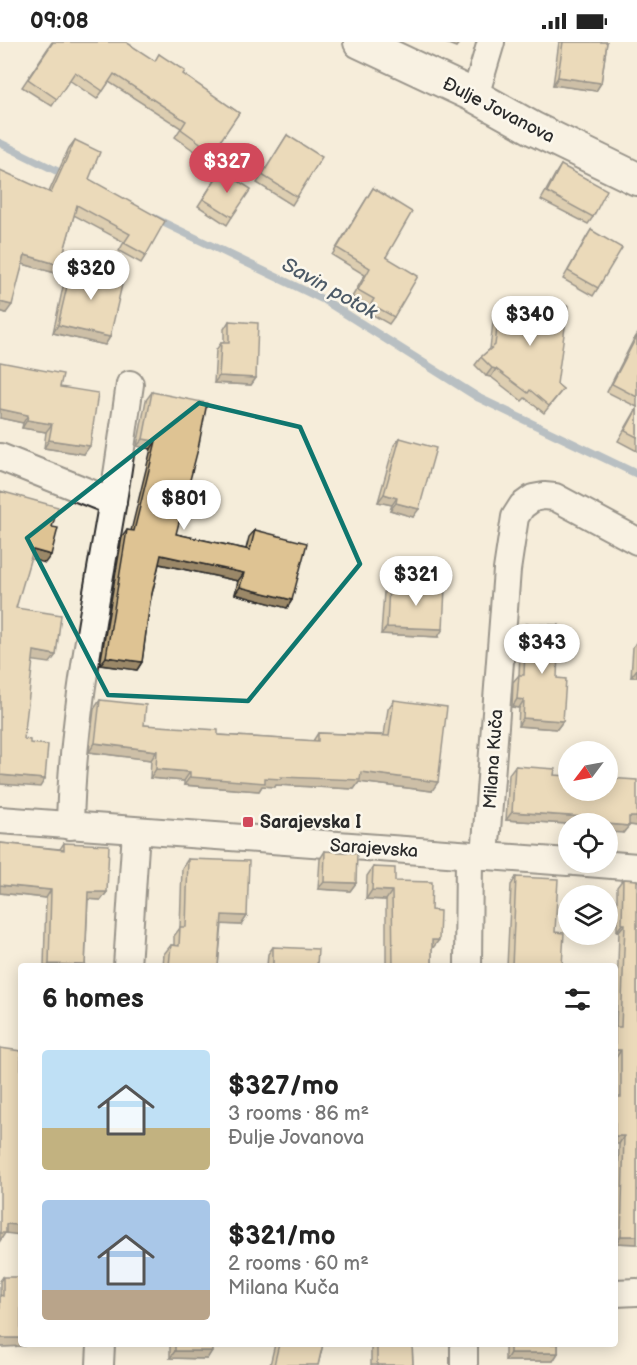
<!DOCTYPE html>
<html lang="en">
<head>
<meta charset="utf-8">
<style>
	:root { --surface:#fff; --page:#f2f2f2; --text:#222; --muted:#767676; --accent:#d1495b }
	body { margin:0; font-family:"Balsamiq Sans",sans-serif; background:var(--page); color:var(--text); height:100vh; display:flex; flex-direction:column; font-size:22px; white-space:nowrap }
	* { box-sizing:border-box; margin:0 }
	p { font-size:20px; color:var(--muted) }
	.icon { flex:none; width:33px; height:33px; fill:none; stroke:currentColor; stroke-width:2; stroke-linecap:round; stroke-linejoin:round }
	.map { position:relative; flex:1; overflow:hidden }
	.sheet { position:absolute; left:18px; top:921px; width:600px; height:384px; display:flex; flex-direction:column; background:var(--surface); border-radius:6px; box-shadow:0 3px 15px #0003 }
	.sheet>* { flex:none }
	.needle { width:39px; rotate:238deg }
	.fabs { position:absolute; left:558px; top:699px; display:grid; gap:12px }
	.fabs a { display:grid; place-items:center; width:60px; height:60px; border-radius:50%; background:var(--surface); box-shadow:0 3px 15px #0003; font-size:30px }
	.price { position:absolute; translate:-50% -51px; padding:0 14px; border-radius:21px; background:#fff; color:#222; font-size:20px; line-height:39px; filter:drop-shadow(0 2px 3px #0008) }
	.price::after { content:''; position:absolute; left:50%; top:36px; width:18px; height:14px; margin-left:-9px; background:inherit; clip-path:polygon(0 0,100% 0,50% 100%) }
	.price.on { background:var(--accent); color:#fff }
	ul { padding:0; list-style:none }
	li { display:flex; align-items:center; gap:18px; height:150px; padding:0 24px }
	li span { display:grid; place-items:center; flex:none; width:168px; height:120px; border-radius:6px; color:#555 }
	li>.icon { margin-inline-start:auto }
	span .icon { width:72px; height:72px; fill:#fffc; stroke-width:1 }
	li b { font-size:26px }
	h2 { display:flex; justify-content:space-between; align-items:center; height:72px; padding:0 24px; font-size:26px }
	.status { display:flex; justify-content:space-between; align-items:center; height:42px; padding:0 30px; background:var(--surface); direction:ltr }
	.status svg { height:16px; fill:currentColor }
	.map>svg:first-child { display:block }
</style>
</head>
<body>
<div class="status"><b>09:08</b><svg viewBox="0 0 49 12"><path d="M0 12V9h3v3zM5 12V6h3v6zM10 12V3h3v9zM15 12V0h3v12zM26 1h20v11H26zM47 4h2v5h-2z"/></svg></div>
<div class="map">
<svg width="637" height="1323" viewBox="0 0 637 1323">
	<rect width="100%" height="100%" fill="#f5edda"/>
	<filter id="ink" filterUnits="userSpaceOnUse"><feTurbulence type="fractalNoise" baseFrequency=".0167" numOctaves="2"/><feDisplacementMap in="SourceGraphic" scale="12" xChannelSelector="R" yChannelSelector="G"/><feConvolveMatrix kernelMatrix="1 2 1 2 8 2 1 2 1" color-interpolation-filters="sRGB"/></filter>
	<g filter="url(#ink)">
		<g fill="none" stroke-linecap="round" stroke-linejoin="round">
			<!-- stream -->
			<g stroke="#6e88a4" stroke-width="8">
				<polyline points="0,101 67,134"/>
				<polyline points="154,176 324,258 479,356 637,432"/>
			</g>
			<defs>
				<g id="minor">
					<polyline points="475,54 491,0"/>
					<polyline points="0,415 113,460"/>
					<polyline points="0,778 568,820"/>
					<path d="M70,784c2,-108 24,-214 42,-320 7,-40 12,-81 18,-122"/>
					<polyline points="485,814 507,528 515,475 522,464 533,456 544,454 555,455 637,499"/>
					<polyline points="575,820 637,825"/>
					<polyline points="127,924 136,789"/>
					<polyline points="468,924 469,813"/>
					<polyline points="615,1251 637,1250"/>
					<polyline points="464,1302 464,1323"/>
					<polyline points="100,1323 101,1302"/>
				</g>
				<polyline id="tertiary" points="360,0 475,54 534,87 637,137"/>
			</defs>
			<!-- minor casing -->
			<use href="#minor" stroke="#2b2b2b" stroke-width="30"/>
			<!-- tertiary casing -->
			<use href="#tertiary" stroke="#2b2b2b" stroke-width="36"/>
			<!-- minor -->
			<use href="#minor" stroke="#fbf7ec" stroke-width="26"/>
			<!-- tertiary -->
			<use href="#tertiary" stroke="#fbf7ec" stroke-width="32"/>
		</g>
		<!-- wall -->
		<g fill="#bfa87e" stroke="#2b2b2b" stroke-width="1.5">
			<polygon points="52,0 155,19 159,12 183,32 239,71 207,118 175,95 181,86 109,40 97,57 69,38 52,64 22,45"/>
			<polygon points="559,0 607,0 601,41 596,49 553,43"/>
			<polygon points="287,93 297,155 292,163 257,141"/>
			<polygon points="75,98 89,137 146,213 141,221 119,209 124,200 74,173 60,223 55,231 23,222 6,271 0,269 49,150 69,106"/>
			<polygon points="561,123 593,175 588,182 541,158 556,131"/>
			<polygon points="216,136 232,175 227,183 198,164"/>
			<polygon points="373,146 386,215 394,275 389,282 366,269 369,264 352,255 365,233 332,213"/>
			<polygon points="591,188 598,246 593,254 563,237 586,196"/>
			<polygon points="72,223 110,295 105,303 53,291 66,231"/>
			<polygon points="524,258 557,342 563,347 544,371 525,356 522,359 491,335 486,334 475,323 481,315 490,307 494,271 500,263 519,266"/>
			<polygon points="229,279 256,336 251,343 214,341 216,308 221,301 224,301 224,287"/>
			<polygon points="637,293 637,365 607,350 633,299"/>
			<polygon points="60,345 84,412 44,406 46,390 22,386 23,381 0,376"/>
			<polygon points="152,350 176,492 246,507 249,495 255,488 292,558 287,566 235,552 238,539 159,522 150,560 142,620 137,628 100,623 122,495 127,488 131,489 151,407 137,404 146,358"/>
			<polygon points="637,366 637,409 618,399"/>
			<polygon points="400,396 413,475 390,468 392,463 378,460 394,403"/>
			<polygon points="389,543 438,595 381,592 384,550"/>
			<polygon points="526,582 557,636 563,679 557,687 518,684 519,666 512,665 513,640 519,633 521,589"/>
			<polygon points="637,599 637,635 631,635 633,605"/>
			<polygon points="100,658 144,683 218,693 313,699 318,691 384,693 388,667 394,658 432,749 359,740 354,747 276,743 275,745 262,744 259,749 184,743 184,739 150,736 151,718 89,710 94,667"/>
			<polygon points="515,724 554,733 637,784 629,783 623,791 608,782 568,782 506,778 509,732"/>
			<polygon points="0,801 60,807 64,801 107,850 101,858 88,857 85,924 44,924 46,856 0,851"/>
			<polygon points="325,809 356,841 350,849 318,847 320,817"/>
			<polygon points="188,817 247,874 241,883 222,882 218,924 163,924 164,912 171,903 174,903 174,894 180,886 182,826"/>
			<polygon points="373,825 395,839 431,868 432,924 386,924 386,858 366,857 367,834"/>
			<polygon points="516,835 555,890 562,924 507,924 511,843"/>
			<polygon points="623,837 637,838 637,1202 616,1201 619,1102 616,1055 616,985 619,889 617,889 617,845"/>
			<polygon points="273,905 317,924 267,924 268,912"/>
			<polygon points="3,1235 21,1302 26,1302 24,1304 0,1305 0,1239"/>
			<polygon points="170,1302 212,1302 207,1317 170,1316"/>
			<polygon points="275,1302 323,1302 318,1323 270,1323"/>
			<polygon points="371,1302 412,1302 413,1323 371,1323"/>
			<polygon points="505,1302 558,1302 558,1311 553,1319 505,1319"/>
		</g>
		<!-- shaded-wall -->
		<g fill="#9b8867" stroke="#2b2b2b" stroke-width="1.5">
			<polygon points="443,0 460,0 456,5"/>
			<polygon points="558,35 601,41 596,49 553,43"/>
			<polygon points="25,213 60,223 55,231 19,221"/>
			<polygon points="0,260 12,263 6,271 0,269"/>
			<polygon points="58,283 110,295 105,303 53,291"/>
			<polygon points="492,326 496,327 491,335 486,334"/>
			<polygon points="219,334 256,336 251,343 214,341"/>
			<polygon points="0,367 28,373 23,381 0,376"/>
			<polygon points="27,378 52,382 46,390 22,386"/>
			<polygon points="143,397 156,399 151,407 137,404"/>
			<polygon points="49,398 90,404 84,412 44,406"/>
			<polygon points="384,452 397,456 392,463 378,460"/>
			<polygon points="396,461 419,467 413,475 390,468"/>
			<polygon points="33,508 51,513 45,521 27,516"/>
			<polygon points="161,513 244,531 238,539 155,521"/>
			<polygon points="240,545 292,558 287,566 235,552"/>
			<polygon points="387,585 443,587 438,595 381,592"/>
			<polygon points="34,609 56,613 50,621 28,618"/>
			<polygon points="106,615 142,620 137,628 100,623"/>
			<polygon points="637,627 637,635 631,635"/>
			<polygon points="517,657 524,658 519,666 512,665"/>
			<polygon points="523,676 563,679 557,687 518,684"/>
			<polygon points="95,701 157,709 151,718 89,710"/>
			<polygon points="156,727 190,730 184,739 150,736"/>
			<polygon points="361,730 438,740 432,749 359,740 354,747 276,743 275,745 262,744 259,749 184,743 190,735 265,736"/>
			<polygon points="0,733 45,737 40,745 0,742"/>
			<polygon points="512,770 585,775 580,782 568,782 506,778"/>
			<polygon points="629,775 637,775 637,784 624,782"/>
			<polygon points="608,782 629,784 623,791 608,790"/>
			<polygon points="324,840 356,841 350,849 318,847"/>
			<polygon points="0,843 51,848 46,856 0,851"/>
			<polygon points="372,848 392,849 386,858 366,857"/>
			<polygon points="88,850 107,850 101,858 83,857"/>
			<polygon points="222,873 247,874 241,883 216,882"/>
			<polygon points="622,882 625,882 619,889 617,889"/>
			<polygon points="432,898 439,898 432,907"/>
			<polygon points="49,922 85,923 85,924 48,924"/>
			<polygon points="615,1008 621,1008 616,1016 615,1016"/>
			<polygon points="615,1094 624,1094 619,1102 615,1102"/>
			<polygon points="6,1182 21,1183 21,1191 20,1193 5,1191 0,1199 0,1191"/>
			<polygon points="621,1194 637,1194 637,1202 616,1201"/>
			<polygon points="0,1296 21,1296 21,1302 26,1302 24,1304 0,1305"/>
			<polygon points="175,1309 212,1309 207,1317 170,1316"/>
			<polygon points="510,1311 558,1311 553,1319 505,1319"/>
		</g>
		<!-- building -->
		<g fill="#dec393" stroke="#2b2b2b" stroke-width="1.5">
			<polygon points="53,0 126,0 155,19 159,12 185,29 183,32 239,71 213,110 181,87 186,79 114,32 103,49 75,30 57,57 28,37"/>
			<polygon points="563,0 607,0 601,41 558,35"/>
			<polygon points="287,93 322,115 297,155 262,133"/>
			<polygon points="75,98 100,110 89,137 165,179 146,213 124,201 130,192 77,163 60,223 25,213 12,263 0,260 0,128 51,151"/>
			<polygon points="561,123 607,148 593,175 547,150"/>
			<polygon points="221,128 251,147 232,175 203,157"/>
			<polygon points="373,146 412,170 386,215 418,234 394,275 371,262 374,257 358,248 370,226 337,206"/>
			<polygon points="591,188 622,206 598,246 568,229"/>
			<polygon points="72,223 124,234 110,295 58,283"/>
			<polygon points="524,258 568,264 557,342 563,347 549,364 530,348 528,351 496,327 492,326 481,315 495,303 500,263 523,267"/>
			<polygon points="229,279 258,281 256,336 219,334 221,301 229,301"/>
			<polygon points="637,294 637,355 612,342"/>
			<polygon points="0,320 63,332 60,345 98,351 90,404 49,398 52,382 27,378 28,373 0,367"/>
			<polygon points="152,350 207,361 198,407 176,492 250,508 255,488 307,501 292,558 240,545 244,531 161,513 150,560 142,620 106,615 127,488 134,489 156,399 143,397"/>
			<polygon points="637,367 637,395 625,389"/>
			<polygon points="400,396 436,406 419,467 396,461 397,456 384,452"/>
			<polygon points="0,449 58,465 52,485 58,486 51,513 33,508 16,566 61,573 56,613 34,609 24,697 30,698 30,701 48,703 45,737 0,733"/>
			<polygon points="389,543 445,545 443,587 387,585"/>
			<polygon points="526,582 559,583 557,636 566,637 563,679 523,676 524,658 517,657 519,633 524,633"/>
			<polygon points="100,658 146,663 144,683 218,688 218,693 318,699 318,691 389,694 394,658 447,665 438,740 361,730 360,738 281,735 281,737 265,736 265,741 190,735 190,730 156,727 157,709 95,701"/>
			<polygon points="515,724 555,727 554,733 568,734 568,748 608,748 608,736 637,738 637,775 629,775 629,784 608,782 585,781 585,775 512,770"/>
			<polygon points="0,801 64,808 64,801 109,803 107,850 88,850 85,923 49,922 51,848 0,843"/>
			<polygon points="325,809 357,811 356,841 324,840"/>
			<polygon points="188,817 249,819 247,874 222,873 218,924 169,924 171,903 179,904 180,885 186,885"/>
			<polygon points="373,825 395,826 395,839 432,840 431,868 440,869 439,898 432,898 432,924 393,924 392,849 372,848"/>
			<polygon points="516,835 558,837 555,890 564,891 562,924 512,924"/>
			<polygon points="623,837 637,838 637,1194 621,1194 624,1094 615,1094 615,1055 621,1055 621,1008 615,1008 615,985 621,985 625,882 622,882"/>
			<polygon points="273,905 318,907 317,924 273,924"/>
			<polygon points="0,1006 21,1009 21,1183 6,1182 6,1191 0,1191"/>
			<polygon points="3,1235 21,1235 21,1296 0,1296 0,1253 3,1254"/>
			<rect x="175" y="1302" width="37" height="7"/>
			<polygon points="279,1302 323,1302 318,1323 274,1323"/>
			<polygon points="377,1302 412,1302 413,1323 377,1323"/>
			<rect x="510" y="1302" width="48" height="9"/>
		</g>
	</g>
	<!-- marked area -->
	<path d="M0 0H637V1323H0ZM199,361l101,24 60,137 -112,137 -140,-6 -81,-157z" fill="#f5edda" fill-opacity=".55" fill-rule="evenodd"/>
	<path fill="none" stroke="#0f766e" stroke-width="4.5" stroke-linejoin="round" d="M199,361l101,24 60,137 -112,137 -140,-6 -81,-157z"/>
	<!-- markers -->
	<rect fill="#d1495b" stroke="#fbf7ec" stroke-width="2" x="242" y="774" width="12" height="12" rx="3"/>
	<g text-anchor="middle" stroke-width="5" stroke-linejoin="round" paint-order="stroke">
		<!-- street labels -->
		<g font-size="18" fill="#2b2b2b" stroke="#fbf7ec">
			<text transform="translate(499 68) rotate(27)" y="6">Đulje Jovanova</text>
			<text transform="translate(493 717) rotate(-86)" y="6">Milana Kuča</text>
			<text transform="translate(374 806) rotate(4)" y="6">Sarajevska</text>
		</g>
		<!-- poi labels -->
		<g font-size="18" font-weight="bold" fill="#2b2b2b" stroke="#fbf7ec" text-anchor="start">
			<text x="260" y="786">Sarajevska I</text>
		</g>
		<!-- water labels -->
		<g font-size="20" font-style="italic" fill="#4c5a67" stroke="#fbf7ec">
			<text transform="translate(330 246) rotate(29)" y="7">Savin potok</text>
		</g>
	</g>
</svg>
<div class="fabs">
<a><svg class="needle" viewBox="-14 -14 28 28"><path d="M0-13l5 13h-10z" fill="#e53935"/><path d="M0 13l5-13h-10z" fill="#767676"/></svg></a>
<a><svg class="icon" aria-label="locate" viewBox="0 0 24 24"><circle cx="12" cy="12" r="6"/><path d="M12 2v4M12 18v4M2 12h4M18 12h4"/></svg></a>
<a><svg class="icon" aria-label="layers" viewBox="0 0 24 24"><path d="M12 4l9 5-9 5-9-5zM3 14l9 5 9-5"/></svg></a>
</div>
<b class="price on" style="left:227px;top:152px">$327</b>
<b class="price" style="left:91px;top:259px">$320</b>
<b class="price" style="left:530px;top:305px">$340</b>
<b class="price" style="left:184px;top:489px">$801</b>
<b class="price" style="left:416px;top:565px">$321</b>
<b class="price" style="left:542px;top:633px">$343</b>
<section class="sheet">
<h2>6 homes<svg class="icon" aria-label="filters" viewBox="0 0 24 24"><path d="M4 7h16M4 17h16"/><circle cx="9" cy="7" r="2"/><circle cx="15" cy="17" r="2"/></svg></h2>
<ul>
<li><span style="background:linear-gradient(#bfe0f5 65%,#c2b280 0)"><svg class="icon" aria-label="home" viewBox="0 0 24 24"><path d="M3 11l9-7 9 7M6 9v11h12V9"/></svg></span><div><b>$327/mo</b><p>3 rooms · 86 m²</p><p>Đulje Jovanova</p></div></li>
<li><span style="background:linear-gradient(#a9c7e8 75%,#b9a48a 0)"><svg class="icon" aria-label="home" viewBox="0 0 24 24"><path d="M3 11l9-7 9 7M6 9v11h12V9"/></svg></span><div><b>$321/mo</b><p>2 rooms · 60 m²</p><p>Milana Kuča</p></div></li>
</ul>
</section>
</div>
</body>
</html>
